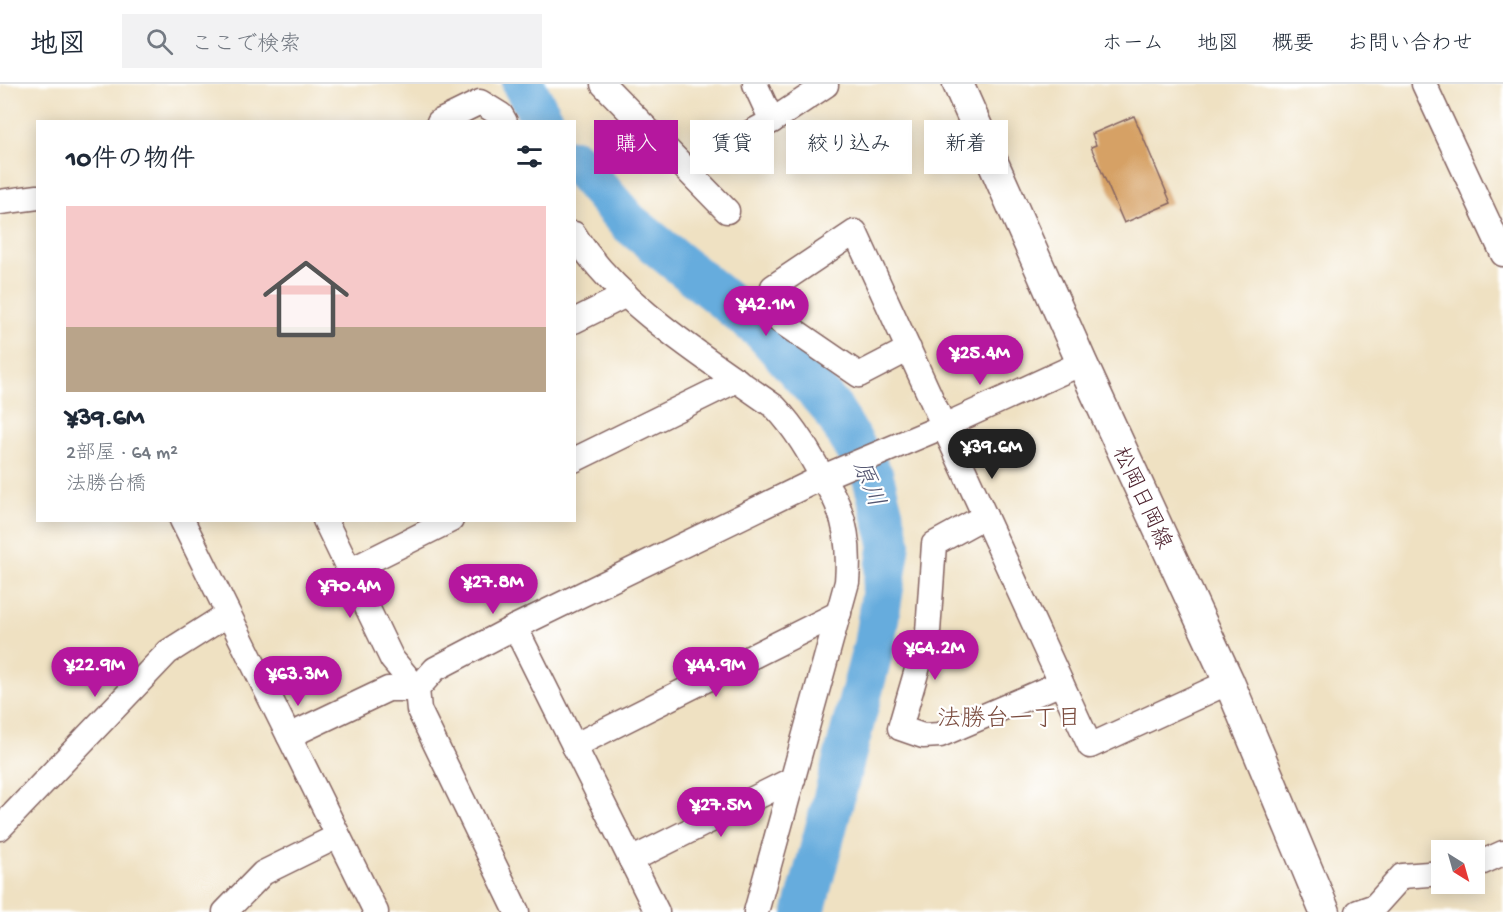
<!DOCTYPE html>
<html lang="ja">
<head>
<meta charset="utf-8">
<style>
	:root { --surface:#fff; --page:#f2f2f3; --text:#1f2937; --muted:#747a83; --line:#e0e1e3; --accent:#b5179e }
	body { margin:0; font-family:"Gochi Hand","Klee One",sans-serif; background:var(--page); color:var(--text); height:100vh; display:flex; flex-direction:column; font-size:22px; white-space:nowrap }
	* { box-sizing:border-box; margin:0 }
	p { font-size:20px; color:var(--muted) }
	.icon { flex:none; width:33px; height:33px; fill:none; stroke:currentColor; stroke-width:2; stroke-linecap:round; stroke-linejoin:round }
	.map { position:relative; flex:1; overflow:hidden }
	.drawer { position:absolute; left:36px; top:36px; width:540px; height:402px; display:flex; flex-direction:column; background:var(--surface); border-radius:0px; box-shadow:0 3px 15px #0003 }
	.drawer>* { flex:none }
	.guide { position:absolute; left:594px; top:36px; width:570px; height:54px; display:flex; gap:12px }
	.needle { width:39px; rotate:143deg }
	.controls { position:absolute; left:1431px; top:756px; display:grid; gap:12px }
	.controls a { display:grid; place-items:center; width:54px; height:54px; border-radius:0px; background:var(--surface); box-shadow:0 3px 15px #0003; font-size:30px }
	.price { position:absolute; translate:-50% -51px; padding:0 14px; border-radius:21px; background:var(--accent); color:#fff; font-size:20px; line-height:39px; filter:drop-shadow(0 2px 3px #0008) }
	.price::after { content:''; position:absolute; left:50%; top:36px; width:18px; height:14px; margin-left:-9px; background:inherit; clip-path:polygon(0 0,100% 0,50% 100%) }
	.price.on { background:#222; color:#fff }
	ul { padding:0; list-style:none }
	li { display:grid; align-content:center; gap:12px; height:318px; padding:0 30px }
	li+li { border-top:2px solid var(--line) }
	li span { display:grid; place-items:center; height:186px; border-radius:0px; color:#555 }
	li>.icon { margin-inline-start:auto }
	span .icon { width:108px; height:108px; fill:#fffc; stroke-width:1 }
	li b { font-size:26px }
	h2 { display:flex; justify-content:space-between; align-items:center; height:72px; padding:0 30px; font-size:26px }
	.chip { padding:0 21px; border-radius:0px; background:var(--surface); box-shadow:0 3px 15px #0003; font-size:21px; line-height:54px }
	.chip.on { background:var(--accent); color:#fff }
	header { display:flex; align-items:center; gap:36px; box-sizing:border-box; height:84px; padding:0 30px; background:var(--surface); border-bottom:2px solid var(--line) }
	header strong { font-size:28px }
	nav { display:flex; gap:33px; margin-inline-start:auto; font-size:21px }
	.search { width:420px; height:54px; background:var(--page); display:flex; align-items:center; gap:15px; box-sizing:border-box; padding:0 21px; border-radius:0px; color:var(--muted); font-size:22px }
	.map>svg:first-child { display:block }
</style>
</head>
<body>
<header>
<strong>地図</strong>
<div class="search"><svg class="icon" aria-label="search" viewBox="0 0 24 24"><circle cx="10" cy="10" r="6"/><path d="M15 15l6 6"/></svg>ここで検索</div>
<nav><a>ホーム</a><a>地図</a><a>概要</a><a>お問い合わせ</a></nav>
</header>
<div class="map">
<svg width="1503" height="828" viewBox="0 0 1503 828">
	<rect width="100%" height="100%" fill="#fff"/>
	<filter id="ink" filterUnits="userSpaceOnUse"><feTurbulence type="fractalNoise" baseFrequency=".0167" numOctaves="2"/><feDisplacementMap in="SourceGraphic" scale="12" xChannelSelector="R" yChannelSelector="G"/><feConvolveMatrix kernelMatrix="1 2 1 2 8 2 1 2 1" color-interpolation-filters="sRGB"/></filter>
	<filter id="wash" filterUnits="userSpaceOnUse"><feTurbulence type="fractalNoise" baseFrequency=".008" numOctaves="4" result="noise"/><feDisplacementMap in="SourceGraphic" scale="24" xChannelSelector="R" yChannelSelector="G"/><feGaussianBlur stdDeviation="1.35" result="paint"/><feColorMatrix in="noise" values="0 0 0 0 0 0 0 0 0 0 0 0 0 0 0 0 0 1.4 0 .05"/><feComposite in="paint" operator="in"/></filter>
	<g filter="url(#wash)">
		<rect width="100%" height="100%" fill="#efe1c2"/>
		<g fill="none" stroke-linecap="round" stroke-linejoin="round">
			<!-- river -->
			<g stroke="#66acdd" stroke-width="42">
				<polyline points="523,0 544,38"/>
				<polyline points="574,76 628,138 764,248 833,326 873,393 890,459 874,561 804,828"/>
			</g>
		</g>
		<g id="blocks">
			<!-- building -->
			<polygon fill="#d6a165" points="1134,32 1171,119 1124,139 1091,63 1096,61 1092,50"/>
		</g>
	</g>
	<g filter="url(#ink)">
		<use href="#blocks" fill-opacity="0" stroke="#846360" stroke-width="1.5"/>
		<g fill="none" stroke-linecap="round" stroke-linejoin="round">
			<defs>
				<g id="minor">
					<polyline points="603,0 727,127"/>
					<polyline points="1424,0 1503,170"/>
					<polyline points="772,37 826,1"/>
					<polyline points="439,38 480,18 501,31 505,38"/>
					<polyline points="729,60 772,37 755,0"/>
					<polyline points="0,118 38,113"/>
					<path d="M574,150c43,70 135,126 201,173 21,22 35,47 49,73 5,9 12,19 15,29 9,23 10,49 8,73l-91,330"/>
					<polyline points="574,237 626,211"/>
					<polyline points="909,265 859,291 770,230 773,203 855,148 1090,662 1229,598"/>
					<polyline points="574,376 737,296"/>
					<polyline points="985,432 934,460 928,548 900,644 923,652 940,651 1061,599"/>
					<polyline points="182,436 376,828"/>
					<polyline points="325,436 392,575 417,605"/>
					<polyline points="351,486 451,436"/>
					<polyline points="515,543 657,828"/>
					<polyline points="289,652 388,605 417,605"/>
					<polyline points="574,662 839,529"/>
					<polyline points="0,744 168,568 228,530"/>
					<polyline points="631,776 793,695"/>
					<polyline points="1474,782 1503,769"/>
					<polyline points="225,828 263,789 338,752"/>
					<polyline points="517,828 419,626 417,605 435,585 515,543 823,393 944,342 1082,279"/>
					<polyline points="1358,828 1375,822 1402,792 1442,789"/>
				</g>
				<polyline id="major" points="958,0 1082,279 1229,598 1325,828"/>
			</defs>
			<!-- minor casing -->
			<use href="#minor" stroke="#846360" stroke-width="27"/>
			<!-- major casing -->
			<use href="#major" stroke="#846360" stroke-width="33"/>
			<!-- minor -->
			<use href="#minor" stroke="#fff" stroke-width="24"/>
			<!-- major -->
			<use href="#major" stroke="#fff" stroke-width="30"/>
		</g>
	</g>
	<g text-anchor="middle" stroke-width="4.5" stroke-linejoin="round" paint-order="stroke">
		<!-- street labels -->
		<g font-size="22" fill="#4a1f2b" stroke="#fff">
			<text transform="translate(1144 413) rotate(65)" y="8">松岡日岡線</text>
		</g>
		<!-- water labels -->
		<g font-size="24" font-style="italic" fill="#555772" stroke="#fff">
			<text transform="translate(870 399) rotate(68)" y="8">原川</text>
		</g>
		<!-- neighbourhood labels -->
		<g font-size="24" fill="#7b4c3f" stroke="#fff">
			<text x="1009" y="641">法勝台一丁目</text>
		</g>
	</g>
</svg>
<div class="controls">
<a><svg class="needle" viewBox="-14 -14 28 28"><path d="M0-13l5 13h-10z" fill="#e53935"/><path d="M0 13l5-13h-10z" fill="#747a83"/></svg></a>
</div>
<b class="price" style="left:766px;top:253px">¥42.1M</b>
<b class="price" style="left:980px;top:302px">¥25.4M</b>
<b class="price on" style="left:992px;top:396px">¥39.6M</b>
<b class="price" style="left:493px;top:531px">¥27.8M</b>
<b class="price" style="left:350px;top:535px">¥70.4M</b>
<b class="price" style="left:935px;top:597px">¥64.2M</b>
<b class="price" style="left:95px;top:614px">¥22.9M</b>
<b class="price" style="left:716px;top:614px">¥44.9M</b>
<b class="price" style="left:298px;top:623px">¥63.3M</b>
<b class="price" style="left:721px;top:754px">¥27.5M</b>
<div class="guide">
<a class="chip on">購入</a>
<a class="chip">賃貸</a>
<a class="chip">絞り込み</a>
<a class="chip">新着</a>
</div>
<section class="drawer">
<h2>10件の物件<svg class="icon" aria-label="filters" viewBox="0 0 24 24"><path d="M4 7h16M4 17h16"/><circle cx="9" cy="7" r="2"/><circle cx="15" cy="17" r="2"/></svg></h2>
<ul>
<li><span style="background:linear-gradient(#f6c9c9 65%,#b9a48a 0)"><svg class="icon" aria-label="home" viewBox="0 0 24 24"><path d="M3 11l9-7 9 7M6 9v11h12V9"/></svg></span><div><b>¥39.6M</b><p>2部屋 · 64 m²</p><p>法勝台橋</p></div></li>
</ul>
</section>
</div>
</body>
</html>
